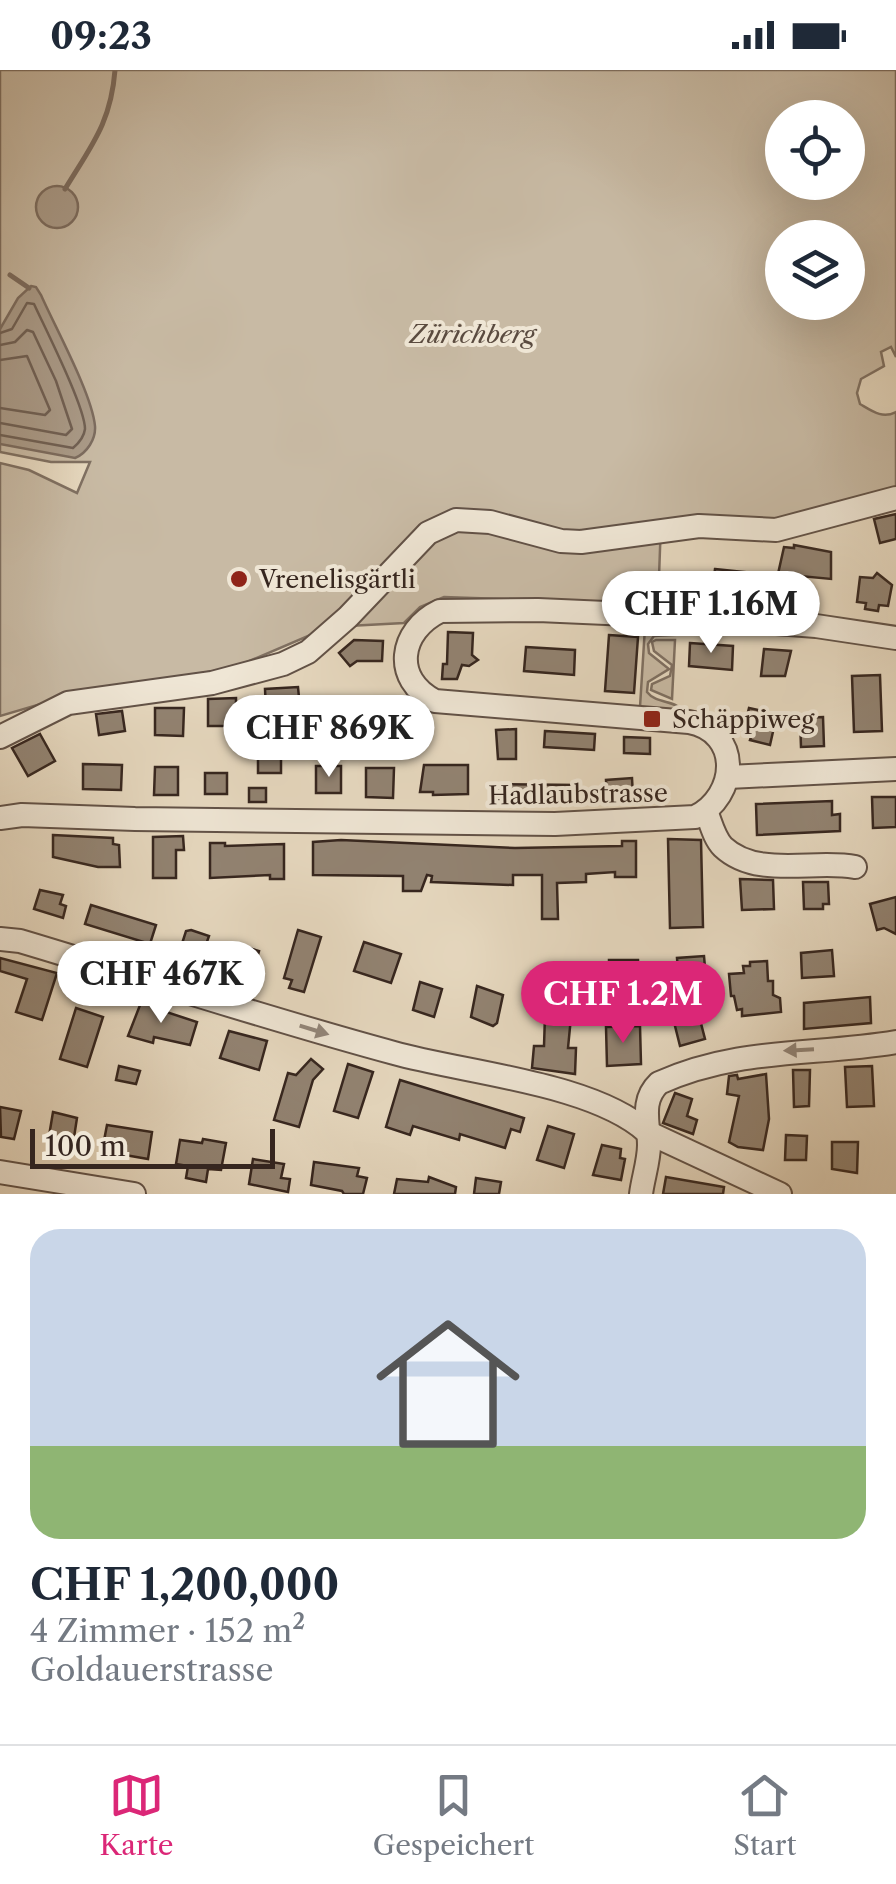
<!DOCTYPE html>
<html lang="de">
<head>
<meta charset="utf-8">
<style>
	:root { --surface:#fff; --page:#f6f6f7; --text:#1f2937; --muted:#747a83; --line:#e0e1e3; --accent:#db2777 }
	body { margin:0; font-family:"Libre Caslon Text",serif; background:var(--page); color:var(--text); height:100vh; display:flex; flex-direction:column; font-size:38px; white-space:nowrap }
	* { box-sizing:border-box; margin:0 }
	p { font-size:32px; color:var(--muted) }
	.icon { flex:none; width:55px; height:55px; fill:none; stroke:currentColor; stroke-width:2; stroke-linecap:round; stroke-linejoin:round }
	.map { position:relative; height:1124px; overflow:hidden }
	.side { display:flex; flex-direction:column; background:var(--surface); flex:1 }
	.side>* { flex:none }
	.fabs { position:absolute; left:765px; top:30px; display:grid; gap:20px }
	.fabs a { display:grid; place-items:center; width:100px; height:100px; border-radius:50%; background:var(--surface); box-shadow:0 10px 40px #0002; font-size:50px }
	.scale { position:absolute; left:30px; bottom:25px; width:245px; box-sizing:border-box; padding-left:10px; border:5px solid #36261f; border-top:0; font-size:28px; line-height:35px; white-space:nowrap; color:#36261f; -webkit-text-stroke:8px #efe6d5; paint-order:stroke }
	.price { position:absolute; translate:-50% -85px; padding:0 22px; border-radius:35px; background:#fff; color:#222; font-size:32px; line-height:65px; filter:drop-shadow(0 2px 5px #0008) }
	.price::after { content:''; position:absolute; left:50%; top:60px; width:30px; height:22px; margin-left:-15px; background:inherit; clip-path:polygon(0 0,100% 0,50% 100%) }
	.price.selected { background:var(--accent); color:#fff }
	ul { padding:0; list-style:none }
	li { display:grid; align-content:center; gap:20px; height:530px; padding:0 30px }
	li span { display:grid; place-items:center; height:310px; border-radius:30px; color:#555 }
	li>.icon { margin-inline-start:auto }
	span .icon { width:180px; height:180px; fill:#fffc; stroke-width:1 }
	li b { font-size:42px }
	.status { display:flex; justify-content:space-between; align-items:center; height:70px; padding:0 50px; background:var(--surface); direction:ltr }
	.status svg { height:28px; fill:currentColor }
	.dock { display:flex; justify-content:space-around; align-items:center; height:140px; border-top:2px solid var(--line); background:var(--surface); font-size:28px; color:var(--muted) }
	.dock a { display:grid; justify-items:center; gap:5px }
	.dock .selected { color:var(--accent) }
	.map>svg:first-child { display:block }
</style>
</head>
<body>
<div class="status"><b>09:23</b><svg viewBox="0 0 49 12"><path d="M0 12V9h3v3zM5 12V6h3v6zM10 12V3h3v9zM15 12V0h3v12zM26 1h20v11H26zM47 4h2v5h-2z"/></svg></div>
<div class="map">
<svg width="896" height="1124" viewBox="0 0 896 1124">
	<rect width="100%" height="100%" fill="#e6d8bf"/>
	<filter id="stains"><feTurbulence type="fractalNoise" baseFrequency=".002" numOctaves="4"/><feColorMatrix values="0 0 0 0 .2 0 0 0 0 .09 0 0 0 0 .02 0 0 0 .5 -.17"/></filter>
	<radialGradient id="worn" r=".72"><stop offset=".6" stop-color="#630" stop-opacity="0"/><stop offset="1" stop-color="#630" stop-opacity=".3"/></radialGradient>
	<!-- green -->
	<g fill="#c8baa4" stroke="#7f7062" stroke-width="2.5" fill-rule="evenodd">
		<path d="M0,0h896v287l-5,-10 -10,5 3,14 -23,13 -4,14 3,11c12,7 22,15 36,8v78l-127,32h-108l-3,82 -214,-7 -24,10 -16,16 -75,4 -96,41 -155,25 -78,23v-253l29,7 48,23 13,-31h-39l-51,-10zM782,48h66v64h-66zM782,168h66v64h-66z"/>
		<path d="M645,557l47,3 -3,4 -35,2 -6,8 1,9 20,16 -21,13 -1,10c9,12 28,8 35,18l-42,-3z"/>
		<polygon points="656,570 675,570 672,629 651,620 652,614 670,606 672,595 654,581 652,572"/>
	</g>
	<!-- water -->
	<g fill="#aa9b89" stroke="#7c6c5f" stroke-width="2.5">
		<circle cx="57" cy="137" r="21"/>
		<path d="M31,216l5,1 5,8c14,32 51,99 54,131 1,13 -8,27 -20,32l-75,-14v-115l18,-31z"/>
	</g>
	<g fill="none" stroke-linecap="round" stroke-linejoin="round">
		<!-- shore -->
		<g stroke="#706054" stroke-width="2.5">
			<path d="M0,263l12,-4 15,-26 7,1c11,24 51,103 51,125 -1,8 -6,14 -12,19l-73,-13"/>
			<polyline points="0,275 15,272 27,260 33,262 56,311 72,359 66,365 0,353"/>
			<polyline points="0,290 27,286 50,340 45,345 0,338"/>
		</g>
		<!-- stream -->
		<g stroke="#7c6c5f" stroke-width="5">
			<path d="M65,119c26,-43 46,-66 50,-119"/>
			<polyline points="10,205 29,218"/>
		</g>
	</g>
	<!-- building -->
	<g fill="#928372" stroke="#36261f" stroke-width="2.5">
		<polygon points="896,444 896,469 880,473 874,449"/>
		<polygon points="794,475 831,482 831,509 778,504 784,477 794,478"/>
		<polygon points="715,499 745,502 744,513 754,514 752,527 712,524"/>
		<polygon points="877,503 892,515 888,536 879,535 878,541 865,539 866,533 857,532 860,507 873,508"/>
		<polygon points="448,562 473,563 472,585 478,590 469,596 462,595 457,609 442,609 443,594 447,594"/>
		<polygon points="609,565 638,567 634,623 605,621"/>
		<polygon points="354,570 383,571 382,591 357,591 350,596 339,583"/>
		<polygon points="690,573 733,576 732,600 689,596"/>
		<polygon points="526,577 575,580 574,605 524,601"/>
		<polygon points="764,579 791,581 785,606 761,606"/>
		<polygon points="880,605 882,661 854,662 852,606"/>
		<polygon points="298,617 300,638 266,640 265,619"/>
		<polygon points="236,628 236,656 208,656 208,629"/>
		<polygon points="375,629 380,636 396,636 393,670 369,670 369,656 357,656 357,636 371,636"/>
		<polygon points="155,638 184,638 183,666 155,665"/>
		<polygon points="749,638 777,644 770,675 750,670 752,664 743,662"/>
		<polygon points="122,641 125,661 99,665 96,644"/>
		<polygon points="823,647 824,676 801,677 800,648"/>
		<polygon points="516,659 516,689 498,689 496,660"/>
		<polygon points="545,661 595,664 594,680 544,677"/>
		<polygon points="40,664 55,691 28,706 12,678"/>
		<polygon points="624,667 650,668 650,684 624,683"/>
		<rect x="258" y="681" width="23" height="22"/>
		<polygon points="83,694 122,695 121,720 83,719"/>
		<polygon points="424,695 468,695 468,724 433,725 433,722 420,722"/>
		<rect x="316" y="696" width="25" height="27"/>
		<polygon points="155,697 178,697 178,725 154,725"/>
		<polygon points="366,698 394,698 393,728 366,727"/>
		<rect x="205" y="703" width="22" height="21"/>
		<polygon points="632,708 633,726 607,728 606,710"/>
		<polygon points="497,714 578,715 578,731 497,730"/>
		<rect x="249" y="718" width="17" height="14"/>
		<polygon points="872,727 896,727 896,757 873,758"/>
		<polygon points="832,731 832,745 840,744 840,761 757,765 756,734"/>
		<polygon points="53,765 113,768 113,774 119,775 120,797 98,797 53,787"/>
		<polygon points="183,766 184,780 176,780 176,808 153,808 153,767"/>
		<polygon points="668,769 701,770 703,857 670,858"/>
		<polygon points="341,770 515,778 622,776 622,771 636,771 636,807 615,807 615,802 586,804 586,812 557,813 558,849 542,849 542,805 513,805 513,815 431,812 432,806 427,805 421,821 403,821 403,806 313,805 313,772"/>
		<polygon points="210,773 225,773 225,776 284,774 284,809 270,809 270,805 210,808"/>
		<polygon points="740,809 773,810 774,839 742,840"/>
		<polygon points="803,812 828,812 829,834 823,834 823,839 804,839"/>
		<polygon points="40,820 63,825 60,834 66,836 63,848 34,839"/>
		<polygon points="896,827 896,864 884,858 877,860 870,834"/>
		<polygon points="91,835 156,855 150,874 85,854"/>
		<polygon points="191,860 209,866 202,886 180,880 186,861"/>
		<polygon points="298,860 321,867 304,922 289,918 292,910 284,908"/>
		<polygon points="364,872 401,884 391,913 354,901"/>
		<polygon points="242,876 259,881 253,903 230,896 236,877"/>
		<polygon points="832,880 834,906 802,908 801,883"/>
		<polygon points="704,886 706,909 679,914 677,888"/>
		<polygon points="0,888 57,903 42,950 16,942 27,909 0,901"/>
		<polygon points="609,890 638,890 639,928 607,928 607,916 580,916 581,901 609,902"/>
		<polygon points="767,891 768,911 773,911 773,925 780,928 781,942 742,946 742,939 737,940 734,926 731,926 729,904 744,903 743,896 750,896 750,892"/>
		<polygon points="420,912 442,919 434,947 413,940"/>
		<polygon points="546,915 574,916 568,978 576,978 575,1004 532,998 534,976 544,976"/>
		<polygon points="477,916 503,925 497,953 493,956 471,947"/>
		<polygon points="870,927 871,953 804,959 804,933"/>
		<polygon points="142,930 155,934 154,938 197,952 190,975 154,967 153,973 128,966"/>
		<polygon points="76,938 103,947 87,997 60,989"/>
		<polygon points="698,942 705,969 680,976 673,948"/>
		<polygon points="640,956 641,994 607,996 606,957"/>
		<polygon points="229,961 267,971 259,1000 220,988"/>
		<polygon points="311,989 323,999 313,1010 299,1057 274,1050 288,1003 296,1005"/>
		<polygon points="348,994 373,1002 358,1048 334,1041"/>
		<polygon points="119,996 140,1001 136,1014 116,1010"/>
		<polygon points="872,996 874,1036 847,1037 845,997"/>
		<polygon points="793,1000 810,1000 809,1036 794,1037"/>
		<polygon points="766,1004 769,1049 763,1080 738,1077 729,1072 739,1026 727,1024 729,1006 737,1005 738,1009"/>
		<polygon points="400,1010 524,1048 520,1062 511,1059 505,1078 460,1064 459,1070 413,1056 410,1065 386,1057"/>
		<polygon points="675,1023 692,1029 687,1046 697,1050 693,1064 663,1053"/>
		<polygon points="0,1037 21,1041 14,1069 1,1067"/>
		<polygon points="53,1042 77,1048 73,1074 67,1077 48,1072"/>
		<polygon points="107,1055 152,1062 148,1089 102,1081"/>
		<polygon points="548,1056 574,1064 564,1098 537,1090"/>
		<polygon points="786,1065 807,1066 806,1090 785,1090"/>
		<polygon points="203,1069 226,1073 221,1100 208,1099 206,1112 186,1108 188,1096 176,1094 180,1070 202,1073"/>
		<polygon points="832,1072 858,1072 857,1103 832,1099"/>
		<polygon points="602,1075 621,1079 620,1088 625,1089 621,1110 593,1105"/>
		<polygon points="253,1089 284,1094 281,1108 290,1109 288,1122 249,1114"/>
		<polygon points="314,1092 359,1098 357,1106 367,1108 363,1124 344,1124 342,1121 311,1115"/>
		<polygon points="429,1107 456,1117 455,1124 394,1124 397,1109 428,1112"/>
		<polygon points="666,1107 724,1117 723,1124 663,1124"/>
		<polygon points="476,1108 501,1112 499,1124 474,1124"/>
	</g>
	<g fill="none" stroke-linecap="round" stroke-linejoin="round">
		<defs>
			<g id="minor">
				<polyline points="0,667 68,633 212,613 283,594 308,582 348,547 428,463 456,450 490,452 561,471 581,472 699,456 776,460 896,428"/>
				<polyline points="728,707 896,699"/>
				<path d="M706,741c5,12 8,27 17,36 34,32 92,12 132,20"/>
				<path d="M0,748l22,-3 113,4 420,5 140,-7c43,-21 47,-85 -6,-95l-254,-21c-43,-22 -36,-70 5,-90l98,-1 159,7 119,9 80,12"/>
				<path d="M0,869l20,2c124,37 248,78 374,112 71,20 199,30 253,79l133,62"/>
				<polyline points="0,1102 134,1124"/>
				<path d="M641,1124c2,-16 8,-33 8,-49 0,-22 -9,-44 10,-62 80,-36 154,-27 237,-41"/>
			</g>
		</defs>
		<!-- minor casing -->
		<use href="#minor" stroke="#625247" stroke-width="26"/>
		<!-- minor -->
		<use href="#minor" stroke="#efe6d5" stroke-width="22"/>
	</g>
	<!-- one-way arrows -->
	<defs><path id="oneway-solid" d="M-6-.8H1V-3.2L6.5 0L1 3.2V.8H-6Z" transform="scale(2.5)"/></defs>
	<g fill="#92867a">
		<use href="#oneway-solid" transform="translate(314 960) rotate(17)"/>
		<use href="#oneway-solid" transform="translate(799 980) rotate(177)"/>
	</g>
	<!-- markers -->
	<g fill="#8f2418" stroke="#efe6d5" stroke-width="4">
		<circle cx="239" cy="509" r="10"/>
		<rect x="642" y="639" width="20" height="20" rx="5"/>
	</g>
	<g text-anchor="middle" stroke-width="8" stroke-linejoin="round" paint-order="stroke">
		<!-- park labels -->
		<g font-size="25" font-style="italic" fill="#5a4b40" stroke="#efe6d5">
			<text x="472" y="273">Zürichberg</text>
		</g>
		<!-- poi labels -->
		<g font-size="25" fill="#36261f" stroke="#efe6d5" text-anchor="start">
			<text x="259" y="518">Vrenelisgärtli</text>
			<text x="672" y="658">Schäppiweg</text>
		</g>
		<!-- street labels -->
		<g font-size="25" fill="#36261f" stroke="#efe6d5">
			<text transform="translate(578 724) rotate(-1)" y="9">Hadlaubstrasse</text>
		</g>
	</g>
	<rect width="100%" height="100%" filter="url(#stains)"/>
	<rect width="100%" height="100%" fill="url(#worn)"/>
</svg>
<div class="fabs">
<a><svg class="icon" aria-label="locate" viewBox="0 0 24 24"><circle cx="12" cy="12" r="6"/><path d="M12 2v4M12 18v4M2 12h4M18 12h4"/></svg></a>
<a><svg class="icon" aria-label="layers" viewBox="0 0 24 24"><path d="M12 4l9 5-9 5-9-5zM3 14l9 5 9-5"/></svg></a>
</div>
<div class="scale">100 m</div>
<b class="price" style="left:711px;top:586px">CHF 1.16M</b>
<b class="price" style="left:329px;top:710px">CHF 869K</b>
<b class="price" style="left:161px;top:956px">CHF 467K</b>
<b class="price selected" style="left:623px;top:976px">CHF 1.2M</b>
</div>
<section class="side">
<ul>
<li><span style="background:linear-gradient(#c9d6e8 70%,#8fb573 0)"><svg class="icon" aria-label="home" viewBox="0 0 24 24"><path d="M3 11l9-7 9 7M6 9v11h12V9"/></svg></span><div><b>CHF 1,200,000</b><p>4 Zimmer · 152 m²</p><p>Goldauerstrasse</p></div></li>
</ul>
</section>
<nav class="dock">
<a class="selected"><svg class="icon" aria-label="map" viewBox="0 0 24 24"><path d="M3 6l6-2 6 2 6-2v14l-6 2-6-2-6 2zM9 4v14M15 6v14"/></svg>Karte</a>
<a><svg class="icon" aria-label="saved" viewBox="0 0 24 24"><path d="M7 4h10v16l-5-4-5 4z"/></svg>Gespeichert</a>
<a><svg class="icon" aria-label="home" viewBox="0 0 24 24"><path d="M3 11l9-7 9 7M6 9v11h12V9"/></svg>Start</a>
</nav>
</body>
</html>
